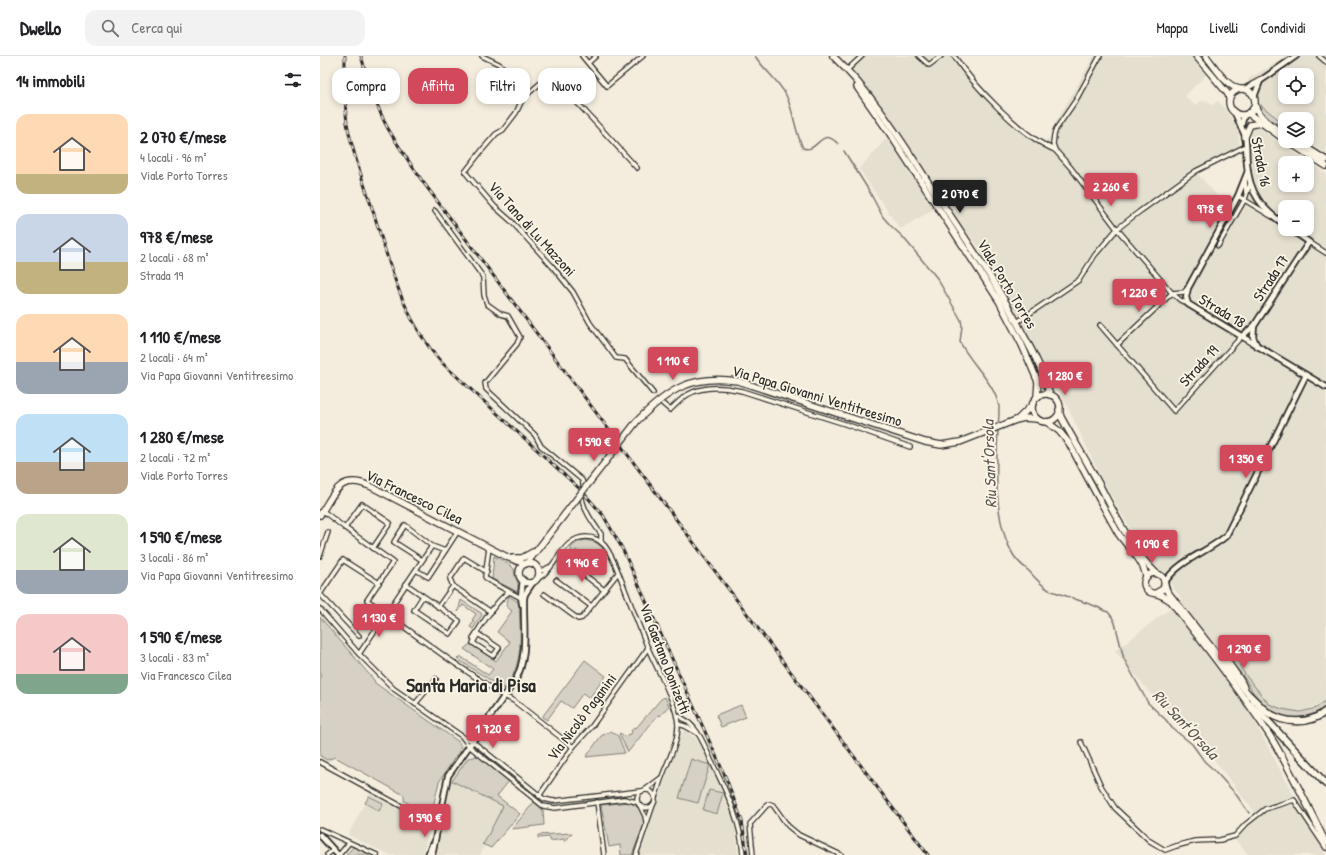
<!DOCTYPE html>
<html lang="it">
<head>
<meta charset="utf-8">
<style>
	:root { --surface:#fff; --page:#f2f2f2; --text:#202124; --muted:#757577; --line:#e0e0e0; --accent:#d1495b }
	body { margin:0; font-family:"Patrick Hand",sans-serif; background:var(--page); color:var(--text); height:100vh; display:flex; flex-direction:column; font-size:15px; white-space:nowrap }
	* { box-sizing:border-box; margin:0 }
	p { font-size:13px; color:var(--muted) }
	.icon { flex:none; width:22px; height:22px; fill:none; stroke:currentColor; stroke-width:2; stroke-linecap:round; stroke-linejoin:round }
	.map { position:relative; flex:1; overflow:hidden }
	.panel { display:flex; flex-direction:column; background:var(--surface); width:320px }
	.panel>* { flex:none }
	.hud { position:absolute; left:12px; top:12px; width:380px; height:36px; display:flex; gap:8px }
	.tools { position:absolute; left:958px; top:12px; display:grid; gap:8px }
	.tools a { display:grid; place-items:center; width:36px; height:36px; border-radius:8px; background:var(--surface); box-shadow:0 2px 6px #0003; font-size:20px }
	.price { position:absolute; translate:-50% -34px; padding:0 9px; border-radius:4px; background:var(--accent); color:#fff; font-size:13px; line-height:26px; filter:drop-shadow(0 1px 2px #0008) }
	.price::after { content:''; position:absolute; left:50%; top:24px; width:12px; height:9px; margin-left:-6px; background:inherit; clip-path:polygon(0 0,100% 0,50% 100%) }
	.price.selected { background:#222; color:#fff }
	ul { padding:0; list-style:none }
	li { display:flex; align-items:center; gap:12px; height:100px; padding:0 16px }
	li span { display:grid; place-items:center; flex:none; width:112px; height:80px; border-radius:12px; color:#555 }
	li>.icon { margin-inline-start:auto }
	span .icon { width:48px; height:48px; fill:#fffc; stroke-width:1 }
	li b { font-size:17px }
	h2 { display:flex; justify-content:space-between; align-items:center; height:48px; padding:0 16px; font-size:17px }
	.tag { padding:0 14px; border-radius:12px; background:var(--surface); box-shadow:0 2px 6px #0003; font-size:14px; line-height:36px }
	.tag.selected { background:var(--accent); color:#fff }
	header { display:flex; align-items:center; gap:24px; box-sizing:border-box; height:56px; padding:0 20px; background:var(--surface); border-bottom:1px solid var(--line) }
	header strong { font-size:19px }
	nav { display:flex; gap:22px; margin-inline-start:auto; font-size:14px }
	.search { width:280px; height:36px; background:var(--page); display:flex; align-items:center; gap:10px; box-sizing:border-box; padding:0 14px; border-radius:12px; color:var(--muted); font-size:15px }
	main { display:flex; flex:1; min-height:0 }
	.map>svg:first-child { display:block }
</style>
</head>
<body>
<header>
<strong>Dwello</strong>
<div class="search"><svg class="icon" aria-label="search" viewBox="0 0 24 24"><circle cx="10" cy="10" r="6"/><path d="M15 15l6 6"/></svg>Cerca qui</div>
<nav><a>Mappa</a><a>Livelli</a><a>Condividi</a></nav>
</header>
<main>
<section class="panel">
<h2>14 immobili<svg class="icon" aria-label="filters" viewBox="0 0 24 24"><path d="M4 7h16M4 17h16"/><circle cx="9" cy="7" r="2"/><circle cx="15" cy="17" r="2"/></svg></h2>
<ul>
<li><span style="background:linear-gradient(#ffd9b3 75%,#c2b280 0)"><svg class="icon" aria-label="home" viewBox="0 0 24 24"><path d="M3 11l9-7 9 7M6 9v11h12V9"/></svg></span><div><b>2 070 €/mese</b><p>4 locali · 96 m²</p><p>Viale Porto Torres</p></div></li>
<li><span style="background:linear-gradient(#c9d6e8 60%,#c2b280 0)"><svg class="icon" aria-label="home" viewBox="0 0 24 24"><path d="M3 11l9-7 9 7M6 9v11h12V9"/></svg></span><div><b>978 €/mese</b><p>2 locali · 68 m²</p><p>Strada 19</p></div></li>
<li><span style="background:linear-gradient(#ffd9b3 60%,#9aa5b1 0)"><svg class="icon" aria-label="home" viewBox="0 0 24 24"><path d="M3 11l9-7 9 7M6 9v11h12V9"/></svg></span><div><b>1 110 €/mese</b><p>2 locali · 64 m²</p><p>Via Papa Giovanni Ventitreesimo</p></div></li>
<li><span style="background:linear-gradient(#bfe0f5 60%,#b9a48a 0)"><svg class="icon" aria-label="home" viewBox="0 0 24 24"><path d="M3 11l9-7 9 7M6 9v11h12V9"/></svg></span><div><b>1 280 €/mese</b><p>2 locali · 72 m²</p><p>Viale Porto Torres</p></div></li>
<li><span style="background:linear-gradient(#dfe7d0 70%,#9aa5b1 0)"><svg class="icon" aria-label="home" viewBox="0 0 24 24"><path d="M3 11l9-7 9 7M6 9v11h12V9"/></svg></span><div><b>1 590 €/mese</b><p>3 locali · 86 m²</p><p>Via Papa Giovanni Ventitreesimo</p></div></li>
<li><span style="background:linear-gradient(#f6c9c9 75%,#7fa58c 0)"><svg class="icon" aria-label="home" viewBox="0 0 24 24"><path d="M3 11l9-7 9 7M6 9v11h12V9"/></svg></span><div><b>1 590 €/mese</b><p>3 locali · 83 m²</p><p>Via Francesco Cilea</p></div></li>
</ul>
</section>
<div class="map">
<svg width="1006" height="799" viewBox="0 0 1006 799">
	<rect width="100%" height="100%" fill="#f4edde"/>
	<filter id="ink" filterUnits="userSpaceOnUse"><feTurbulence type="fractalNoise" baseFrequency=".025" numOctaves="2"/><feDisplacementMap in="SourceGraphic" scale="8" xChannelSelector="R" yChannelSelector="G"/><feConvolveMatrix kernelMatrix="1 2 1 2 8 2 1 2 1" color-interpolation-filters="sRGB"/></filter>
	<g filter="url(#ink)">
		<!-- built -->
		<g fill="#e5dfd0" fill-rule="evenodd">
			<path d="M546,0h91l11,15 30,32 37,34 7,5 8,-4 2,-9 42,-73h97l15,19 -21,21 10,10 7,-6 2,2 3,-2 5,5 6,-4 7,8 12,17 3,20 -35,16 -11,8 29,32 21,2 10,-18 -2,-6 -3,-50 5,-5 6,2 14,12 52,35v524l-7,6 -14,6 -14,2 -22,-6 -14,-8 -9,7 79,150h-76l-16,-17 22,-25 -68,-89 -15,-5 -57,-68 67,-52 -45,-58 -33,-58 -39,-81 -59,-106 -4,-19 -51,-65 -35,-56 -64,-87zM965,107h22v22h-22zM965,151h22v22h-22z"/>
			<path d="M965,0h41v98l-20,-13 1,-22h-22v8l-8,-5h-4l-14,-14 -1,-11 -6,-7 -4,-11 17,-10h2zM965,19h22v22h-22z"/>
			<polygon points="567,82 616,152 580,173 539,113"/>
			<polygon points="366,673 381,688 415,767 418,799 319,799 361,678"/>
			<polygon points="130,724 183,750 160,799 117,799"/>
			<polygon points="50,737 111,770 102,799 70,799 28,779"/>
		</g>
		<!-- green -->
		<g fill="#d6d1c4" stroke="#807e78">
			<path d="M938,47l25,20 -2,2c-3,-2 -6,-2 -9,-4 -7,-3 -13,-11 -14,-18z"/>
			<polygon points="265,484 275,486 283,492 273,506 256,494 251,500 251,491 258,486"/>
			<polygon points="174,500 189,508 194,513 195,520 198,527 198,536 172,523"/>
			<path d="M189,540l10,7c1,30 6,61 -15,86l-47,-30 3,-3 28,19 5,-6 -29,-20 6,-5 26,17 14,-19 -13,-10 15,-21 -6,-5z"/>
			<polygon points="141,544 161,557 162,559 153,573 150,571 154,565 152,564 156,558 143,549 138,556"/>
			<polygon points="0,561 54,624 55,627 139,686 141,692 119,726 111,759 84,745 84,739 15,701 7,704 0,700"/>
			<path d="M910,593l5,2 6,17 6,9 22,27 13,5 18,3 16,-4 10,-8v9c-4,2 -9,6 -13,8 -18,7 -42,-1 -54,-15 -6,-8 -10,-18 -16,-26 -5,-7 -17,-17 -15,-25z"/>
			<polygon points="265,604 286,620 269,642 263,637 252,652 241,645 227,664 222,661"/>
			<polygon points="345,641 349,650 340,660 338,659 308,696 299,678 300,677 306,681 308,678 310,679 312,676 311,675 314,671 316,672 341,643"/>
			<polygon points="421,649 426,661 401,671 396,659"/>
			<polygon points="291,675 298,680 305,697 266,701 281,680"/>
			<polygon points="158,700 189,725 177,740 200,758 171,792 162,788 164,787 183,750 132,725 148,702"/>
			<polygon points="371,703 390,709 378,747 359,742"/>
			<polygon points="389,734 403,737 397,758 383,754"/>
			<polygon points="49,740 63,747 59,755 45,747"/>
			<polygon points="214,746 223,754 224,769 192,773"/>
			<polygon points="309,746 319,752 325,766 312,799 301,799 300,789 289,791 281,749"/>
			<polygon points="252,777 245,786 244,783 230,785 229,781 218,782 218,779"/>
			<polygon points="34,790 53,799 26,799"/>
		</g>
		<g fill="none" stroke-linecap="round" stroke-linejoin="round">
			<!-- stream -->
			<g stroke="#7a7771" stroke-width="1.5">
				<path d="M435,0c9,14 23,24 31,39 8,17 9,37 17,53 15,6 18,-23 35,-4"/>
				<path d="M524,95l24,38 15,28 8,9 11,10 35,42 24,42 1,6 -2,16c10,21 35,41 39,65 0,6 0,13 -1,19"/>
				<path d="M678,374c-2,38 -5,92 16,126 4,6 10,11 15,15 6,7 12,14 20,19l46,16 13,6 4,5 3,6 9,36 24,44 18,17 6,8 20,16 13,18 8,7 22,24 14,20"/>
			</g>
			<!-- minor-tunnel -->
			<polyline stroke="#ccc6ba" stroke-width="3.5" stroke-dasharray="3.5 2" stroke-linecap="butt" points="333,337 341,345"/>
			<defs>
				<g id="minor">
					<polyline points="162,0 179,8 186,14 203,42 231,18 317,112"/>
					<polyline points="262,0 287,30 323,0"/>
					<polyline points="599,0 609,9 621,0"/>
					<path d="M634,0c20,30 68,81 101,94"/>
					<polyline points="780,0 756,44 736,73 734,79 733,88 735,94 751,112 797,173 852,237 860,244 868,248"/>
					<polyline points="999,0 1006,6"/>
					<polyline points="268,7 276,0"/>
					<polyline points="527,14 542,0"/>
					<polyline points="203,42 196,57 183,74 176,78 163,93 145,116 174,150 191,165 232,210 253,236 270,267 296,302 305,303 333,337"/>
					<polyline points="925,124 926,137"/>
					<polyline points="918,140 951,160"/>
					<path d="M115,155l48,66 1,18 3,9 14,10 7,2 12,21 -3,7 -32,39 1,6 49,46 6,11 41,34c3,6 -1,11 0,18 2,13 12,26 19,36v8"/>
					<polyline points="989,186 1006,197"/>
					<polyline points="898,190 925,143 930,128"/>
					<polyline points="697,266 759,224 775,199 797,173 819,156 876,115 926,90"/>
					<polyline points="780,269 854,355 921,281"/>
					<polyline points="797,289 852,237 864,236 867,233"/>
					<path d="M343,348l7,6c5,-5 11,-11 17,-15 16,-10 38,-8 55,-4l103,33 65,23"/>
					<polyline points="3,455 25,472 73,506 47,544 127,602 182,639 194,645 253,691"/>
					<polyline points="25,472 42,448 70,467 53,492"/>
					<polyline points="169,492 165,521 168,524 201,542"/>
					<polyline points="0,500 8,476"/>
					<polyline points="102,504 74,486 85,469 112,490"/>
					<polyline points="249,507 284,534"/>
					<polyline points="96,514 108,521 125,495"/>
					<polyline points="218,515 224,514 229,511"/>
					<path d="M217,523c19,-9 25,-42 49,-42 7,0 14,3 19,9 8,10 13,26 18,38 8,21 16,42 24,62 9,21 30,58 31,79 0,19 -10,35 -16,52 -3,7 -4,14 -7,20"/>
					<polyline points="236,524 271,550"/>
					<polyline points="86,528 139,565 130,578 94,554 103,540"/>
					<polyline points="133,530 130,523 144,502 167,516"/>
					<polyline points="133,530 171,556"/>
					<polyline points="0,538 23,504 59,527"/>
					<polyline points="0,538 39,580"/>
					<polyline points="224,538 258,563 262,562 298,517"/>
					<polyline points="118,551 133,530"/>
					<polyline points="0,553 39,598 74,633 143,681 151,684 224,743 233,745 321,735"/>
					<path d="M155,583l3,-5 21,14 -6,8 -20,-13 2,-4 -2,-1c10,-15 22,-36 36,-46"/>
					<polyline points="39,598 112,490 125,495 138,475"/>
					<polyline points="95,648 116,623"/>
					<path d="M357,659c6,3 12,7 17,13 8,9 12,21 17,32 15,31 30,60 32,95"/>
					<polyline points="358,668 365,670 377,677"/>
					<polyline points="143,682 149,690 223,750 235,752 304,743 317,746"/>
					<polyline points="761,686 781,730 795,752 830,785 845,794 856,790 875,785 900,784 915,780 926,768 945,753 974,744 1006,792"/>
					<polyline points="0,706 118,770"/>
					<circle cx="326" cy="743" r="9"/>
					<polyline points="325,734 341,722"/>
					<polyline points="219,740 253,691 272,670 328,592"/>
					<polyline points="277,746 284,799"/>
					<polyline points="320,750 325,760 326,766"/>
					<polyline points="0,773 57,799"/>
					<polyline points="7,799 13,794"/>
					<polyline points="19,799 29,787"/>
					<polyline points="316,799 333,749"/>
					<polyline points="433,799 430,768 447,749 450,748 453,749 468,770 479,779 521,799"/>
				</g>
				<g id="tertiary">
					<polyline points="925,33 940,25 976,0"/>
					<polyline points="934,41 940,25"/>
					<path d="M915,57c3,7 7,15 10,23 2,8 1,19 2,28 2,29 15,45 38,61"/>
					<polyline points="921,71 924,59"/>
					<polyline points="928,115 918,140 868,232 866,241 868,248 1006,331"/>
					<polyline points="934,270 933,281 937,290"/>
					<polyline points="921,281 934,270 989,186 970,173"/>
					<path d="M845,526c14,-22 41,-29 61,-46l80,-161"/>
					<polyline points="202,548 201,540 203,524"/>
					<polyline points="0,779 18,799"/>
					<polyline points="108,799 112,789"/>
					<path d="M112,799l16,-79 67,-95c14,-25 8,-55 9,-83l1,-4 8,-12"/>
				</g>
				<g id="secondary">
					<path d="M513,0c43,41 74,94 107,144 29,44 59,87 83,134 11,20 21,39 27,61"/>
					<polyline points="876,0 908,38 909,42"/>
					<path d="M886,0c9,11 19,29 33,33"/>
					<polyline points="537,31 570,78 679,245 702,289 718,326 717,341"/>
					<circle cx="922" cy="46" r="13"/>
					<path d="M935,49c4,13 18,22 30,29"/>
					<polyline points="928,57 965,84"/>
					<polyline points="925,81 930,69 941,67"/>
					<polyline points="967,85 1006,110"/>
					<polyline points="976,85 1006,104"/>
					<circle cx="726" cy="352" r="14"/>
					<path d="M739,354l2,7c12,22 25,43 37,65 15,28 34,69 58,91"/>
					<polyline points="698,363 712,349"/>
					<path d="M317,365c32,-32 55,-47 101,-40l187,61 16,3 19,-3 56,-22 8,-2 13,1"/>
					<path d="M727,366l12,9 10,12c16,30 32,60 49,90 9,14 26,27 28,44"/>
					<path d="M0,459c15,-23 20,-43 52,-28l137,71 16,6"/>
					<polyline points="193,502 202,502 213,496"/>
					<polyline points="207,507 245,458"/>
					<circle cx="209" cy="517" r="10"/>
					<polyline points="845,529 847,535 929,639"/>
					<path d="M836,537l7,-4c7,-18 -18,-21 -19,-6 0,3 2,6 4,8 3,3 8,2 12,4 4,1 7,4 11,6 33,44 69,88 99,135 21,34 38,71 56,107"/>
					<path d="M918,590h-8l-5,3c-3,13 16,26 19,39"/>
				</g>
				<g id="trunk">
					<path d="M929,639c6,5 11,12 18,17 17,12 43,13 59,-1"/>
					<polyline points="928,647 944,661 1006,728"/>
				</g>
			</defs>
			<!-- minor casing -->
			<use href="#minor" stroke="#2b2b2b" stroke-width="6"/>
			<!-- tertiary casing -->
			<use href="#tertiary" stroke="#2b2b2b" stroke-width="8"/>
			<!-- secondary casing -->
			<use href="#secondary" stroke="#2b2b2b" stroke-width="8"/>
			<!-- trunk casing -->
			<use href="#trunk" stroke="#2b2b2b" stroke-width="9"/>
			<!-- minor -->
			<use href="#minor" stroke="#fcf5e5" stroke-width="3.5"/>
			<!-- tertiary -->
			<use href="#tertiary" stroke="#fcf5e5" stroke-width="4.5"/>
			<!-- secondary -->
			<use href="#secondary" stroke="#fcf5e5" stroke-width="5.5"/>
			<!-- trunk -->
			<use href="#trunk" stroke="#fcf5e5" stroke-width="6"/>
			<defs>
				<g id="rail">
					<path d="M25,0c0,22 -1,45 2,67 5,29 16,57 25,85 18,55 29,109 69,154l141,129 21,24 19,33 104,230 16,43 5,34"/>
					<path d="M41,0c7,24 14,47 25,69 11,20 24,38 37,57l505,673"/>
				</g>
			</defs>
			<!-- rail casing -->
			<use href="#rail" stroke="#2b2b2b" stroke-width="3"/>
			<!-- rail -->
			<use href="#rail" stroke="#fcf5e5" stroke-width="1.5" stroke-dasharray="4.5" stroke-linecap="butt"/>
			<defs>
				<polyline id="secondary-bridge" points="245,458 317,365"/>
			</defs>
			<!-- secondary-bridge casing -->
			<use href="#secondary-bridge" stroke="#2b2b2b" stroke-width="8" stroke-linecap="butt"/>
			<!-- secondary-bridge -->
			<use href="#secondary-bridge" stroke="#fcf5e5" stroke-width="5.5"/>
		</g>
	</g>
	<g text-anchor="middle" stroke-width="3.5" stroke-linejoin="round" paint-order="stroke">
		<!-- street labels -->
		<g font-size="15" fill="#2b2b2b" stroke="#fcf5e5">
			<text transform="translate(941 106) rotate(79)" y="5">Strada 16</text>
			<text transform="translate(212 173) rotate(48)" y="5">Via Tana di Lu Mazzoni</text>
			<text transform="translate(951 222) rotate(-57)" y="5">Strada 17</text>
			<text transform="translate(687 228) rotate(59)" y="5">Viale Porto Torres</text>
			<text transform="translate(902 255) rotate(31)" y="5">Strada 18</text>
			<text transform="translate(879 310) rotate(-48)" y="5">Strada 19</text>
			<text transform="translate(497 340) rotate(17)" y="5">Via Papa Giovanni Ventitreesimo</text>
			<text transform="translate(94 441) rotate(26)" y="5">Via Francesco Cilea</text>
			<text transform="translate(345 603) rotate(69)" y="5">Via Gaetano Donizetti</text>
			<text transform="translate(262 661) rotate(-53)" y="5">Via Nicolò Paganini</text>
		</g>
		<!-- water labels -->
		<g font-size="16" font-style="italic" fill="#595754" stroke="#fcf5e5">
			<text transform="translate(669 408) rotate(-92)" y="6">Riu Sant'Orsola</text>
			<text transform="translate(866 668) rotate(47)" y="6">Riu Sant'Orsola</text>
		</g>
		<!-- district labels -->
		<g font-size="19" font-weight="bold" fill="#2b2b2b" stroke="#fcf5e5">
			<text x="151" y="636">Santa Maria di Pisa</text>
		</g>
	</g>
</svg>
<div class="tools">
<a><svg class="icon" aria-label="locate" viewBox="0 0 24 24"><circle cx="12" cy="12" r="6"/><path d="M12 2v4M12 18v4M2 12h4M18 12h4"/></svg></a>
<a><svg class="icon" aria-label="layers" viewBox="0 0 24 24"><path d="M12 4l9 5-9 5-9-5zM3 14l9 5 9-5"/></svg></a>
<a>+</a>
<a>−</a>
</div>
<b class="price" style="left:791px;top:151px">2 260 €</b>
<b class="price selected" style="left:640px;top:158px">2 070 €</b>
<b class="price" style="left:890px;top:173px">978 €</b>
<b class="price" style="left:819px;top:257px">1 220 €</b>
<b class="price" style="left:353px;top:325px">1 110 €</b>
<b class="price" style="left:745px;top:340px">1 280 €</b>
<b class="price" style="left:274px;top:406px">1 590 €</b>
<b class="price" style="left:926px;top:423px">1 350 €</b>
<b class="price" style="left:832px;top:508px">1 090 €</b>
<b class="price" style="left:262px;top:527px">1 940 €</b>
<b class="price" style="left:59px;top:582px">1 130 €</b>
<b class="price" style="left:924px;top:613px">1 290 €</b>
<b class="price" style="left:173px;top:693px">1 720 €</b>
<b class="price" style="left:105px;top:782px">1 590 €</b>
<div class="hud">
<a class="tag">Compra</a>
<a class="tag selected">Affitta</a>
<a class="tag">Filtri</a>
<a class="tag">Nuovo</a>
</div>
</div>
</main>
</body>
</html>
